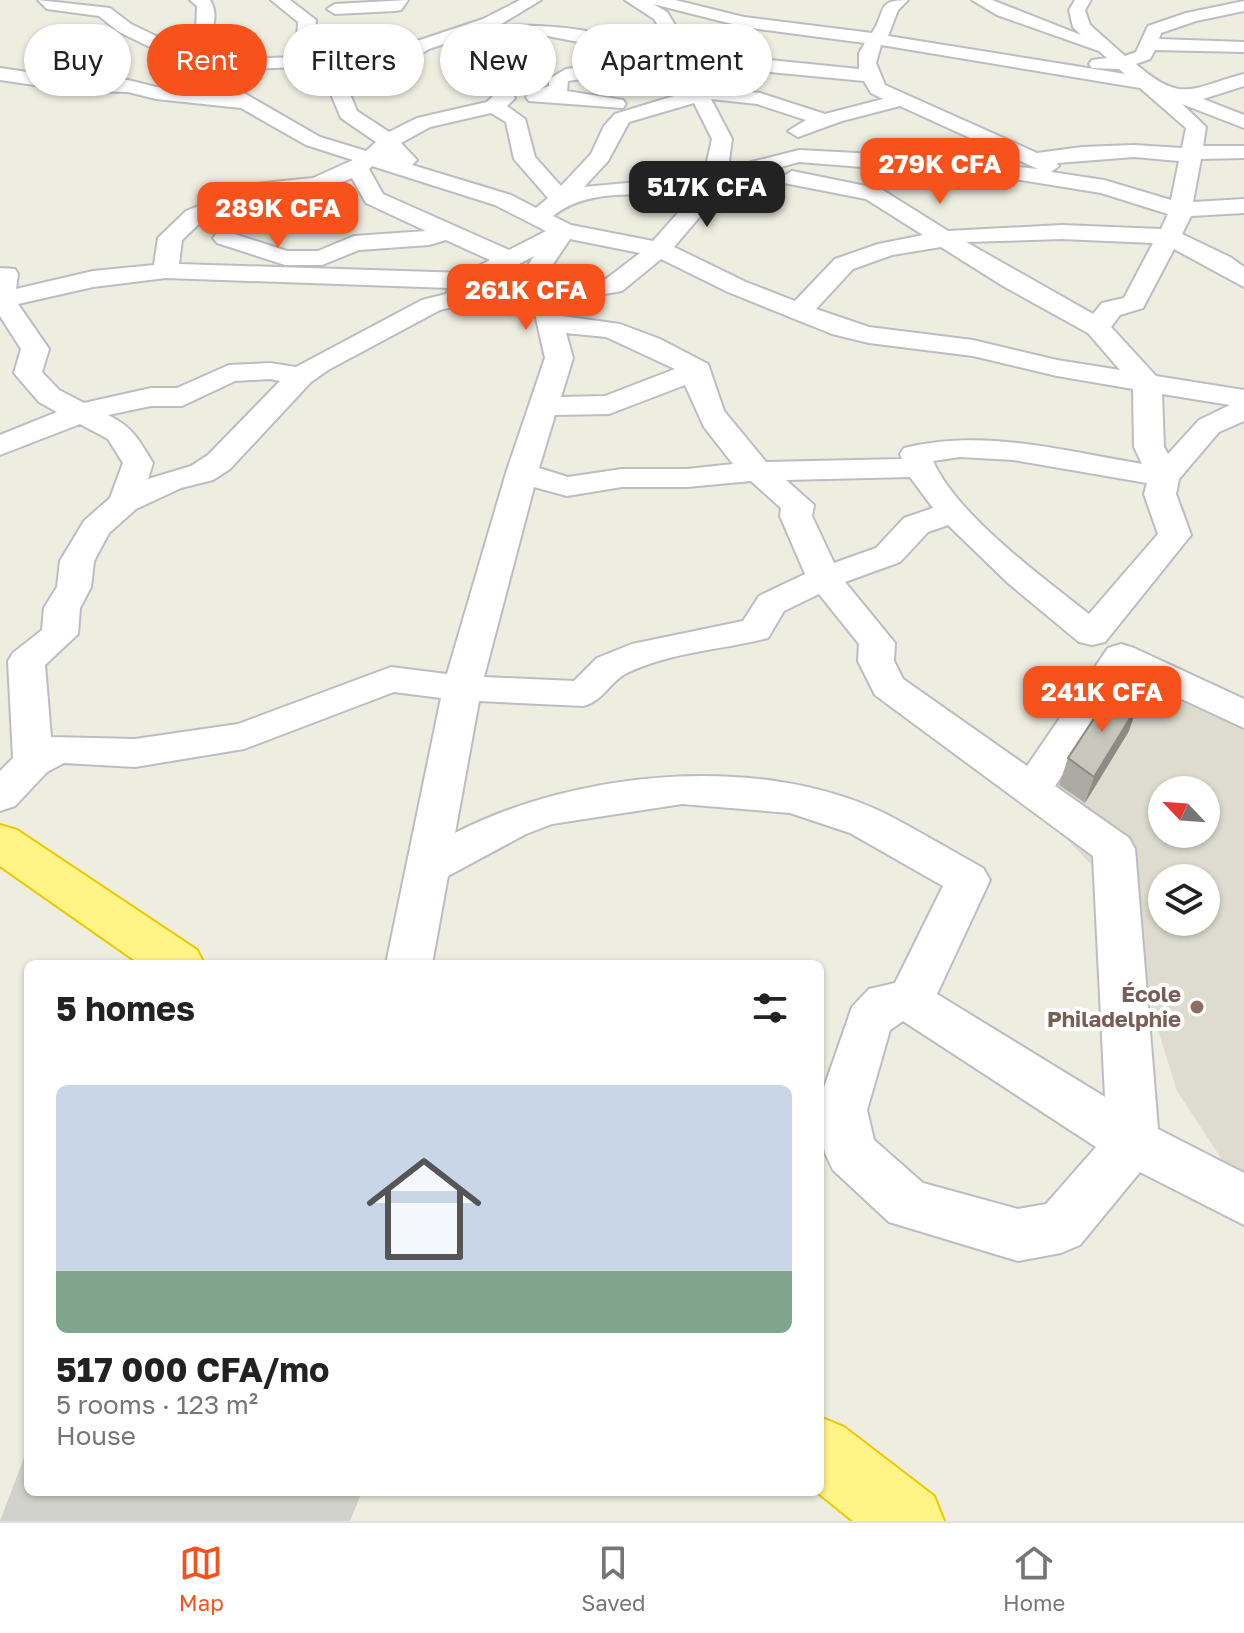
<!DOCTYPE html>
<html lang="en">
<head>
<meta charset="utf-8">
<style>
	:root { --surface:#fff; --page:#f2f2f2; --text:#222; --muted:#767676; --line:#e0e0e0; --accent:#f7511c }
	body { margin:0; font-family:"Golos Text",sans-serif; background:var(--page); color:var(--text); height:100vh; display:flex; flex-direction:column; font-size:30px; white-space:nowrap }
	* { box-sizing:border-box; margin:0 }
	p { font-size:26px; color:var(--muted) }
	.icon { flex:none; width:44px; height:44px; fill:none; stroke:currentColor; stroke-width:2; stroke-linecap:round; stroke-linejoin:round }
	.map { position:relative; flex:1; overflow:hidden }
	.panel { position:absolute; left:24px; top:960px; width:800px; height:536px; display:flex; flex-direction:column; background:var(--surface); border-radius:12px; box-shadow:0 2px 6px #0004 }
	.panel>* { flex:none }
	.hud { position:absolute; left:24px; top:24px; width:800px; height:72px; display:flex; gap:16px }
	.needle { width:52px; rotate:295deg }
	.buttons { position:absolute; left:1148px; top:776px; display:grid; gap:16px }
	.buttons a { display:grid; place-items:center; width:72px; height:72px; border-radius:50%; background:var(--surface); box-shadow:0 2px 6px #0004; font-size:40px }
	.price { position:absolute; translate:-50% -68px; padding:0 18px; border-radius:16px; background:var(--accent); color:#fff; font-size:26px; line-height:52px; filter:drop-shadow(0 2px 4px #0008) }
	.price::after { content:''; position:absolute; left:50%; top:48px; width:24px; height:18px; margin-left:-12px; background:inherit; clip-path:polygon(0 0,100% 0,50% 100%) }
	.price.on { background:#222; color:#fff }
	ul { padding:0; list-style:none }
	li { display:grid; align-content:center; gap:16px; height:424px; padding:0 32px }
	li span { display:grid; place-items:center; height:248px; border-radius:12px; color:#555 }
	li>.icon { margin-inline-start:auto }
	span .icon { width:144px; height:144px; fill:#fffc; stroke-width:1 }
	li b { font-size:34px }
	h2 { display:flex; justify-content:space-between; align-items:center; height:96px; padding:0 32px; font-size:34px }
	.pill { padding:0 28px; border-radius:36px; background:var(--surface); box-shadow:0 2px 6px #0004; font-size:28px; line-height:72px }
	.pill.on { background:var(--accent); color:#fff }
	.tab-bar { display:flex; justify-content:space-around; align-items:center; height:112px; border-top:2px solid var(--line); background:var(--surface); font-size:22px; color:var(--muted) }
	.tab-bar a { display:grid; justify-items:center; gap:4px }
	.tab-bar .on { color:var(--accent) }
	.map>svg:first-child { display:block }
</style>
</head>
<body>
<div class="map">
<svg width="1244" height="1521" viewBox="0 0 1244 1521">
	<rect width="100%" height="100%" fill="#edede0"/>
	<!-- education -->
	<path fill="#dddccf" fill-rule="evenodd" d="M1107,662l137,64v467l-67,-102 -63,-202 -81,-86zM1162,790h44v44h-44zM1162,878h44v44h-44z"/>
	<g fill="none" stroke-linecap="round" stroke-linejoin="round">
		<!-- runway -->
		<polygon fill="#d2d2cc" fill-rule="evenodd" points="28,1447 28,1492 362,1492 350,1521 0,1521"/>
		<defs>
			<g id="minor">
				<path d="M38,0l72,8 21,16 52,25 13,-18 1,-25 -7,-6h20c12,20 -2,39 -13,56l10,4 89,-3 2,-35 -27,-22h19l26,20 -2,39 25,18 33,-10 45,-26 66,-22 37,-19h21l-43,26c26,-1 100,-1 118,17l-5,6 42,9 48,26 7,-7 -3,-7 -32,-20 -19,-31 -29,-19h50l69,17 128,16c15,-22 3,-33 36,-33l-10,10 -10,26 237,38 -6,-5 -27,-1 -3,-4 3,-4 15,-2 -8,-7 -102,-36 -25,-15h20l89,35 -8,-8 -4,-17 6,-10h16l-6,10 5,15 35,31 11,-4 12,-26 38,-13 58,-12v10l-48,10 -35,12 -2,6 85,3v10l-89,-2 -5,9 -14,5c47,41 56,23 108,10v12l-41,13 41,16v13l-62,-24 24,23 -3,19h41v12l-43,1 -8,43 51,-3v14l-53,3 -9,18 48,23 14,10v20l-70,-38 -31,59 -23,7 -9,12 45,49 88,14v31l-25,11 -40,47 -3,15 15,41 -86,107 -13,3 -13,-3 -71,-59 -60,-58 -20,7 -28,30 -55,20 50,61 -1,18 9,18 124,87 81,-118 13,-4 13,4 110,51v29l-116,-54 -73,112 74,52 6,11 23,280 86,44v52l-104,-53 -60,73 -19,8 -43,8 -129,-39 -56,-52 -8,-17 -5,-25v-29l32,-92 17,-18 26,-6 48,-97 -93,-53 -60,-20 -108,-9 -130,20 -26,10 -78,42 -16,88h-46l55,-266 -47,-6 -150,57 -109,18 -71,-4 -17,9 -32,34 -15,5v-40l13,-13 -5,-97 5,-8 29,-23 2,-22 13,-21 3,-26 24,-40 26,-23 13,-35 -15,-24 -28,-15 -80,31v-20l57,-23 -18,-10 -25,-29 7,-24 -21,-33v-48l15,1 3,5 -2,15 77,-18 61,-6 4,-27 28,-27 68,-27 59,-6 40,-18 -47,-15 -65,-37 -85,-9 -28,-7 -53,-1 -75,-11v-12l75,11 53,1 28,7 61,6 -8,-4 -11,-16 -22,2 -2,-4 2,-4 11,-2 -68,-33 -20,-16 -52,-7zM653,4l91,23 121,16 -6,10v16l-100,-10 -40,5 -33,-21 -19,-31zM482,31l-20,37 32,27 -7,7 -70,16 -28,14 -32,-21 -10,-24 39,-12 43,-26zM542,35l53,10 -6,6 3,4 28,6 -54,8 -17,10v7l-20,7 -3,4 3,4 94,7 3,-4 -3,-4 -56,-9 1,-10 64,-10 8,-5 47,26 -72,22 -11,12 -13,28 -30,32 -26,-29 -10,-38 -18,-13 8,-8 -3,-5 -31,-26 16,-30zM881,45l259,43 46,40 -4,20 -48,-3 -52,2 -45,6 -152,-68 -9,-22zM301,67l27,20 13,31 35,24 -10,9 -46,-14 -97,-56 -8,-11zM759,71l105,10 7,12 12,6 -58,15 -65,-21 -41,-5 8,-10 -2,-4zM711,99l46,5 49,16 -18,11 10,6 44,-16 58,-15 138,63 -143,-14 -96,-5 -71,18 4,-29zM694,103l18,36 -6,27 3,7 -17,4 -108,10 24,-26 21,-39zM491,113l15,9 8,37 34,39 -12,10 -25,-13 -99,-30 5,-5 -16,-17 29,-16zM1134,157l45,4 -8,39 -67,-20 -53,-8 8,-6 -2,-3zM799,162l215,17 87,14 67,21 -7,15 -99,-4 -114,6 -67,-42 -89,-18 -11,7 3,5 82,16 57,36 -45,9 -43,15 -40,42 -49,-19 -72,-35 56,-66zM372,166l123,39 51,26 -37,19 -126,-56 -14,-25zM352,178l14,25 60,28 -72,5 -36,15h-31l-62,-20 -8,2 -4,5 4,5 68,22h37l37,-15 70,-5 17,-5 44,20 -25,13 -286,-9 3,-24 20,-19 25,-12 38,-14 60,-6zM699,189l-46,52 -82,-16 -18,-9c41,-33 98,-15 146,-27zM570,239l70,14 -34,26 -52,8 -5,-17zM1062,239l91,4 -29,55 -22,5 -9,11 -127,-72zM941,247l62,39 85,47 32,37 -63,-10 -84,-20 -104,-13 -53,-18 37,-40 39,-14zM534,256l-9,14 20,88 -39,115 -59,201 -56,-7 -153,57 -103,15 -84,-2 -6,-72 33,-31 2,-26 11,-21 3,-26 15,-28 27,-24 45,-21 32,-8 17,-11 81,-87 17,-12 112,-60 24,-6 14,-18zM661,259l67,33 104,42 37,9 104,13 84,20 76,13 1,58 8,17c-78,-13 -159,-36 -238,-16l-4,6 2,5 -136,3 -42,-51 -16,-47 -48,-25 -40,-15 -58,-8 -4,-14 64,-11zM166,278l284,10 -4,6 -24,6 -126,67 -26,-4 -41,2 -52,23h-26l-67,15 -25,-13 -17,-18 7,-23 -31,-45 75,-17zM566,333l40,4 69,32 -70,27 -44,1 12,-39zM270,379l10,2 -72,74 -17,11 -43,13 5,-16c-15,-24 -19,-35 -45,-48l43,-9h31l53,-25zM685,385l19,42 29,37 -46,5h-65l-54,8 -29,-9 16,-53 54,-1zM1162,394l68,11 -31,15 -31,34 -4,-7zM960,457l53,3 134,23 -3,11 14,40 -69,80c-47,-37 -132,-99 -156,-153zM910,477l23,31 -29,10 -28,30 -42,15 -22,-47 2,-11 -28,-25zM751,481l30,27 -1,8 25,58 -46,22 -16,25 -111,23 -35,14 -23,23 -90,-4 50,-190 33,9 55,-9h65zM819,594l40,50 -1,17 17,34 218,161 12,241 -168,-103 53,-114 -7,-12c-33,-18 -67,-39 -101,-56 -126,-59 -306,-41 -427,21l24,-132 104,5c21,-5 26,-24 44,-33 43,-21 95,-23 141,-35l16,-27zM903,1021l193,126 -50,57 -28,5 -95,-26 -49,-43 -7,-30 23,-80z"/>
				<polygon points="408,0 401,10 395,11 335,14 327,9 335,4"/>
			</g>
			<g id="highway">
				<polygon points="0,825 17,830 197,950 204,964 140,964 0,866"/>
				<polygon points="820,1417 844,1427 934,1496 944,1521 853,1521 817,1492 820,1492"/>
			</g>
		</defs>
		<!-- minor casing -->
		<use href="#minor" stroke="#bbbdc3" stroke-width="4"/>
		<!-- highway casing -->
		<use href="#highway" stroke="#edc900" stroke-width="4"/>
		<!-- minor -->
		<use href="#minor" fill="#fff" fill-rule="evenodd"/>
		<!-- highway -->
		<use href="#highway" fill="#fff485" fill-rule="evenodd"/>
	</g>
	<!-- wall -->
	<polygon fill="#acaba3" points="1129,731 1085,803 1059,785 1068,758"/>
	<!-- shaded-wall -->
	<polygon fill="#8c8b84" points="1138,705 1129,731 1085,803 1094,777"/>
	<!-- building -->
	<polygon fill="#c8c7bd" stroke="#8c8b84" stroke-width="2" points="1110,694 1138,705 1094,777 1068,758"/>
	<!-- markers -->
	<circle fill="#8d6e63" stroke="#fff" stroke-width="3" cx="1197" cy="1007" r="8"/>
	<g text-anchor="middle" stroke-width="8" stroke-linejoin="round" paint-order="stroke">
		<!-- education labels -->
		<g font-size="22" font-weight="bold" fill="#785e54" stroke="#fff" text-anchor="end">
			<text x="1181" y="1002">École<tspan x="1181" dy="25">Philadelphie</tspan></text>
		</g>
	</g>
</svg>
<div class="buttons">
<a><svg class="needle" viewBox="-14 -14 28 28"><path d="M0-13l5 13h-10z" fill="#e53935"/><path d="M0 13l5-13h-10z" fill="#767676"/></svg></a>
<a><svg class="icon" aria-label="layers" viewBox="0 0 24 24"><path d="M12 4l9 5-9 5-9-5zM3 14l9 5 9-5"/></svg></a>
</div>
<b class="price" style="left:940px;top:206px">279K CFA</b>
<b class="price on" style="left:707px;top:229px">517K CFA</b>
<b class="price" style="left:278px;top:250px">289K CFA</b>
<b class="price" style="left:526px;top:332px">261K CFA</b>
<b class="price" style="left:1102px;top:734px">241K CFA</b>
<div class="hud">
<a class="pill">Buy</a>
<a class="pill on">Rent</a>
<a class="pill">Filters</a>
<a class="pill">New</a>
<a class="pill">Apartment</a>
</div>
<section class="panel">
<h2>5 homes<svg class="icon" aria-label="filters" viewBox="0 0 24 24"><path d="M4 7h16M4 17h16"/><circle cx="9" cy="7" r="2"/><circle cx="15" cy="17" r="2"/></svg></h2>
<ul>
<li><span style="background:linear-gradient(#c9d6e8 75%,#7fa58c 0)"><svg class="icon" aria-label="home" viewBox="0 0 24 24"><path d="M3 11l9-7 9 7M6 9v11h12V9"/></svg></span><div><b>517 000 CFA/mo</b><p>5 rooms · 123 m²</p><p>House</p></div></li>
</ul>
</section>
</div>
<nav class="tab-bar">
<a class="on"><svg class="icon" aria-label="map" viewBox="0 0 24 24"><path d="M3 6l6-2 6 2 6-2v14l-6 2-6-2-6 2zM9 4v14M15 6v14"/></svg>Map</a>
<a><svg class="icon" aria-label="saved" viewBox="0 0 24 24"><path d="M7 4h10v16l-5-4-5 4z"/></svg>Saved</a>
<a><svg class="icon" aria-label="home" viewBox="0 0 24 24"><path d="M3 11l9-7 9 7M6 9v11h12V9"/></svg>Home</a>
</nav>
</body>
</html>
